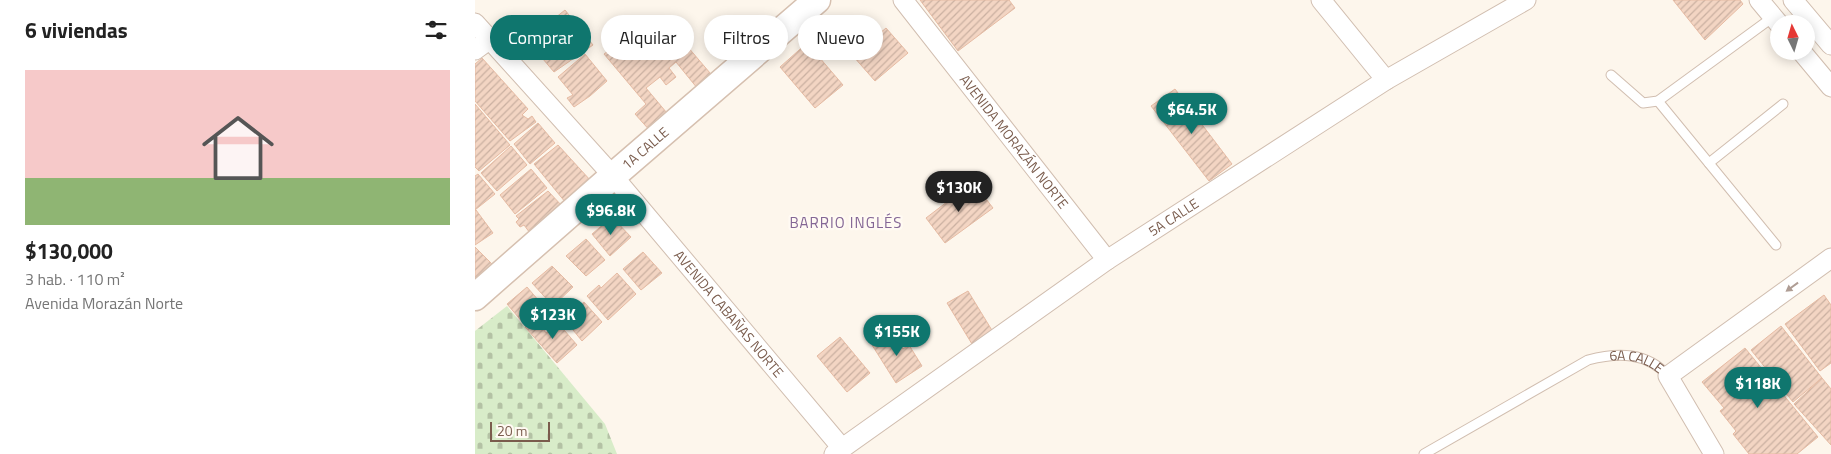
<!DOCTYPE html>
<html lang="es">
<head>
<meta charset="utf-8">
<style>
	:root { --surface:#fff; --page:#f6f6f6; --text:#222; --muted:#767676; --line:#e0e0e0; --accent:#0f766e }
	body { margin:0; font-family:"Titillium Web",sans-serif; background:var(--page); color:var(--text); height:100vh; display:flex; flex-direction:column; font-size:19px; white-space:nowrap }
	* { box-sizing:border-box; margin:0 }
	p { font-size:16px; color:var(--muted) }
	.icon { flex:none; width:28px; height:28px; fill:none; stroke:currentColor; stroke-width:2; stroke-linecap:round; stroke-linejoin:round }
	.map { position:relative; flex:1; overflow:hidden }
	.details { display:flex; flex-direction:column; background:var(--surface); width:475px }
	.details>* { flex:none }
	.top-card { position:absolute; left:15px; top:15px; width:475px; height:45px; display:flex; gap:10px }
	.needle { width:32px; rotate:355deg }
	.tools { position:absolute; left:1295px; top:15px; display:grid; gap:10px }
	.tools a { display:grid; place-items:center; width:45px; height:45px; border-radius:50%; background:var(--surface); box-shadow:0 2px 12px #0003; font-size:25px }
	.scale { position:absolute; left:15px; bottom:12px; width:60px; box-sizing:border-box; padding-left:5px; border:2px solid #7a5c4d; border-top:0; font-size:14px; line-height:18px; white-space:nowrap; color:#7a5c4d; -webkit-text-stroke:4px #fffaf3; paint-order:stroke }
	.price { position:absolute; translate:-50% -42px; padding:0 11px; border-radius:18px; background:var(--accent); color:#fff; font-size:16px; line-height:32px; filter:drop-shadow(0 1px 2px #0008) }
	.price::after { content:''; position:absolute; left:50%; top:30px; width:15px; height:11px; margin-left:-8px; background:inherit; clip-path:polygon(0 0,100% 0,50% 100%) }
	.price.on { background:#222; color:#fff }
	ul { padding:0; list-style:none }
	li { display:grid; align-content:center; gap:10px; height:265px; padding:0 25px }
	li+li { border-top:1px solid var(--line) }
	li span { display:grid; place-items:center; height:155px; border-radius:0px; color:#555 }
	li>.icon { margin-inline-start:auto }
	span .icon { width:90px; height:90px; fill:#fffc; stroke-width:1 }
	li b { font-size:21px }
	h2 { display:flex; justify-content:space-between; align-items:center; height:60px; padding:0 25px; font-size:21px }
	.chip { padding:0 18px; border-radius:22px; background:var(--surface); box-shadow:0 2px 12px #0003; font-size:18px; line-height:45px }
	.chip.on { background:var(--accent); color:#fff }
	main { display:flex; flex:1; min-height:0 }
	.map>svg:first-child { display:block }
</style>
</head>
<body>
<main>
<section class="details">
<h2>6 viviendas<svg class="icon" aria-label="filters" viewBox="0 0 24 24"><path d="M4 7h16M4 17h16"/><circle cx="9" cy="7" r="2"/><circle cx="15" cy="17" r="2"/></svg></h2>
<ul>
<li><span style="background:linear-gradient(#f6c9c9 70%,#8fb573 0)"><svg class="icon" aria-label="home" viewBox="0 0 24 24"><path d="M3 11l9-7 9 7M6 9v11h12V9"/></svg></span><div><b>$130,000</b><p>3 hab. · 110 m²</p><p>Avenida Morazán Norte</p></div></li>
</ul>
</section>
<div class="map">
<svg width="1356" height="454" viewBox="0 0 1356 454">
	<defs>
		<pattern id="cemetery-stones" width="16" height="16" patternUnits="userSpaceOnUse" patternTransform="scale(1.25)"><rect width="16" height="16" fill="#d8ecc9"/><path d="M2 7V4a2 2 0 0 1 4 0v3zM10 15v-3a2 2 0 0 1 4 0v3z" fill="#b4c2a5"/></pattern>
		<pattern id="building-hatch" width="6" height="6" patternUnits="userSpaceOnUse" patternTransform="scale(1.25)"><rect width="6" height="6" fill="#f3d5c3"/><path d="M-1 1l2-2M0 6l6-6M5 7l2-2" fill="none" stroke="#cab0a1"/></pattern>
	</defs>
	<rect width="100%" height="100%" fill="#fdf6ec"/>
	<!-- cemetery -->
	<polygon fill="url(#cemetery-stones)" points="32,306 130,424 142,454 0,454 0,331"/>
	<!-- building -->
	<g fill="url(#building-hatch)" stroke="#e6bba3">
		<polygon points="445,0 534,0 540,8 483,51"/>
		<polygon points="1198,0 1265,0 1268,4 1230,40"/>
		<polygon points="90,10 118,45 79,72 62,52 60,54 50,42"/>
		<polygon points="184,25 189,31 195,26 241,80 227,94 201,62 194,68 201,77 191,85 185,77 171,88 197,119 177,133 160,114 171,104 129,54 161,31 173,46 185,34 180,29"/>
		<polygon points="411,28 433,53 400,81 378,56"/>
		<polygon points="332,43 368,85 340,108 305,67"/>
		<polygon points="110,54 132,81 115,96 99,107 92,98 98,95 83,77"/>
		<polygon points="7,58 53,109 47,115 53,119 57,116 61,122 35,141 0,101 0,64"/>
		<polygon points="700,89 757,164 734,181 676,106"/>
		<polygon points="0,104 35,145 4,171 0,167"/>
		<polygon points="63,123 80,143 55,164 39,144"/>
		<polygon points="83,145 116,181 91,203 59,164"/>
		<polygon points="36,146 52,165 22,191 6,173"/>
		<polygon points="56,169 72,188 40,214 25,195"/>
		<polygon points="3,174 20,194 0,210 0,176"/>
		<polygon points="498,182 518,208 470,243 451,218"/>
		<polygon points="73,191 88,207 55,233 49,225 45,227 41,222 44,219 41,216"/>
		<polygon points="1,210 18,233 0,245 0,211"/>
		<polygon points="137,217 156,237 135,256 117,234"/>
		<polygon points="111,239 130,260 111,276 91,256"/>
		<polygon points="0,247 19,266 0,280"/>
		<polygon points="168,252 187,273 166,290 148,269"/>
		<polygon points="77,266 98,287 78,306 57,283"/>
		<polygon points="142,273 161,294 133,320 112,296 124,285 126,288"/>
		<polygon points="52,287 70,308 50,325 32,304"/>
		<polygon points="493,291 518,332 497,344 472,303"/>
		<polygon points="1349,295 1356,305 1356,363 1345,371 1310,324"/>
		<polygon points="109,302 127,322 107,341 89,319"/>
		<polygon points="61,319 71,333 83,323 102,345 82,363 50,327"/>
		<polygon points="1306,326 1347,378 1318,402 1276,350"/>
		<polygon points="417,332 428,349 434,345 447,366 421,383 397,345"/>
		<polygon points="365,337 395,373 372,392 342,356"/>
		<polygon points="1270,348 1343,437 1322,454 1274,454 1258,434 1261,431 1245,411 1249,408 1227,382"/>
		<polygon points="1347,378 1356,389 1356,445 1319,404"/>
	</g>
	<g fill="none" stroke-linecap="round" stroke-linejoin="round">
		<defs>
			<g id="lane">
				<polyline points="1136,75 1168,103 1183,101 1298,17"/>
				<polyline points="1183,101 1301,245"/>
				<polyline points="1234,163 1308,104"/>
				<path id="s1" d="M949,454l164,-94c30,-8 59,-8 80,16"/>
			</g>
			<g id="street">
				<path id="s2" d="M428,0l204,260"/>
				<polyline points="846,0 911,80"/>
				<polyline points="1284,0 1304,24"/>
				<polyline points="1318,0 1356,45"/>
				<path id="s3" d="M0,23l138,153 229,272"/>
				<polyline points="0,50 15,39"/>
				<polyline points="1326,51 1356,87"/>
				<path id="s4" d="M359,454l273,-194 279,-180 140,-80"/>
				<polyline points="1239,454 1193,376 1356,258"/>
			</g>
			<g id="secondary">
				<path id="s5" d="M0,297l138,-121 204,-176"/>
			</g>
		</defs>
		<!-- lane casing -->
		<use href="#lane" stroke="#d1beb0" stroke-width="11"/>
		<!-- street casing -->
		<use href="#street" stroke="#d1beb0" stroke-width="21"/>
		<!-- secondary casing -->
		<use href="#secondary" stroke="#d6c0b0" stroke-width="29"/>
		<!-- lane -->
		<use href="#lane" stroke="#fff" stroke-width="9"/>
		<!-- street -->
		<use href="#street" stroke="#fff" stroke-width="19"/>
		<!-- secondary -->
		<use href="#secondary" stroke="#fff" stroke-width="26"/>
	</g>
	<!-- one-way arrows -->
	<defs><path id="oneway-solid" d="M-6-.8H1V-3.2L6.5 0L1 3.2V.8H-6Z" transform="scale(1.25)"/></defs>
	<use fill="#af9d94" href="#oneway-solid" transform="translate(1317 287) rotate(144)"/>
	<g text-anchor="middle" stroke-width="4.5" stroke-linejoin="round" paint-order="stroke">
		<!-- street labels -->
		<g font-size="14" fill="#7a5c4d" stroke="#fffaf3">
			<text dy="5" stroke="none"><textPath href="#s2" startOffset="180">AVENIDA MORAZÁN NORTE</textPath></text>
			<text dy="5" stroke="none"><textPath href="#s5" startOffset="226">1A CALLE</textPath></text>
			<text dy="5" stroke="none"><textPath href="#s4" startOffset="414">5A CALLE</textPath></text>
			<text dy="5" stroke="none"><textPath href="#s3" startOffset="386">AVENIDA CABAÑAS NORTE</textPath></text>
			<text dy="5" stroke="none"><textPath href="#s1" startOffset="239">6A CALLE</textPath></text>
		</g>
		<!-- neighbourhood labels -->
		<g font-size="15" letter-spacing="1" fill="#846695" stroke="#fffaf3">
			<text x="371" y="228">BARRIO INGLÉS</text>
		</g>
	</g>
</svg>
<div class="tools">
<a><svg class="needle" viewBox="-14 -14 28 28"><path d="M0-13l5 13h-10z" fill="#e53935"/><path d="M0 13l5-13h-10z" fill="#767676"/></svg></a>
</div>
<div class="scale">20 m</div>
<b class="price" style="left:717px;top:135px">$64.5K</b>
<b class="price on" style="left:484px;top:213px">$130K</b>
<b class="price" style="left:136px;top:236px">$96.8K</b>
<b class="price" style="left:78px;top:340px">$123K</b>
<b class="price" style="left:422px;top:357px">$155K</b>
<b class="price" style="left:1283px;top:409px">$118K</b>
<div class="top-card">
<a class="chip on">Comprar</a>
<a class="chip">Alquilar</a>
<a class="chip">Filtros</a>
<a class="chip">Nuevo</a>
</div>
</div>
</main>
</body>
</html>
